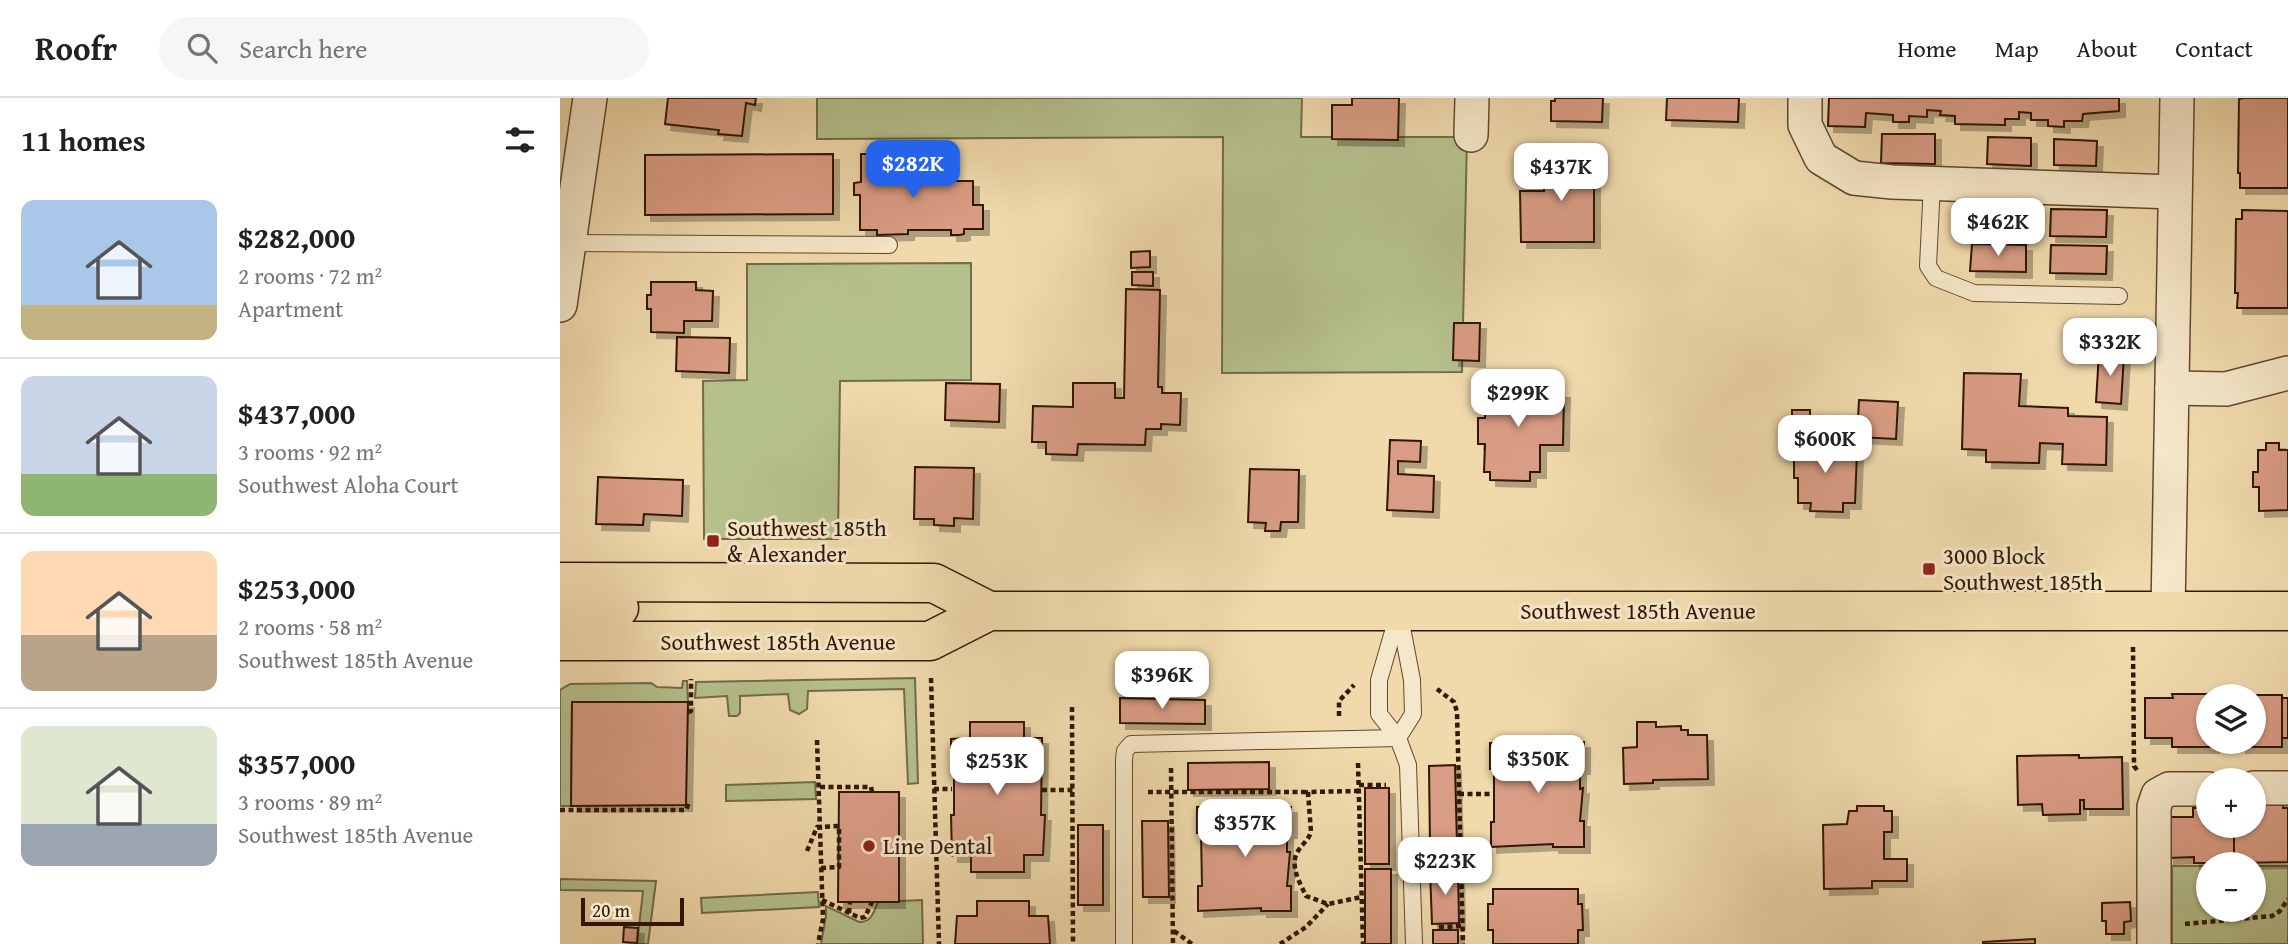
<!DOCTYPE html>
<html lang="en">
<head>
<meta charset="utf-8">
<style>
	:root { --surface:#fff; --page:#f6f6f6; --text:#202124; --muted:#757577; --line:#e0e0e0; --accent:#2563eb }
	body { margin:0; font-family:"Gentium Book Plus",serif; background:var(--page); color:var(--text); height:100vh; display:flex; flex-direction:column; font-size:26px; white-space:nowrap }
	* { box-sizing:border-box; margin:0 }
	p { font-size:23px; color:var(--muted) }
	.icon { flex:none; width:38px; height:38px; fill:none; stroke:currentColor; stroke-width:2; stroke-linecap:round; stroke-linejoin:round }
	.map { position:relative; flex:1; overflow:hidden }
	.details { display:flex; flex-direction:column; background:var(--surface); width:560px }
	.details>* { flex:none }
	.controls { position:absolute; left:1636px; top:586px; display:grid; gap:14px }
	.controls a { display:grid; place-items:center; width:70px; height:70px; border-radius:50%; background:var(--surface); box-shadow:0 2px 5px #0004; font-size:35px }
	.scale { position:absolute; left:21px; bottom:18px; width:103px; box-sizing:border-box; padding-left:7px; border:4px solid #311704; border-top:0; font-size:19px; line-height:24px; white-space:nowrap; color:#311704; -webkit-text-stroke:5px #f5e7c9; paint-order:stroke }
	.price { position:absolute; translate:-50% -60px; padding:0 16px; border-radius:14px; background:#fff; color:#222; font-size:23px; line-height:46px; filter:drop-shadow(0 2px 4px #0008) }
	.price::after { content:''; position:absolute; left:50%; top:42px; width:21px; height:16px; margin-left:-10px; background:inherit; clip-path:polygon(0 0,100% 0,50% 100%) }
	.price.active { background:var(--accent); color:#fff }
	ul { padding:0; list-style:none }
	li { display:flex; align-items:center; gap:21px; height:175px; padding:0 21px }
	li+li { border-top:2px solid var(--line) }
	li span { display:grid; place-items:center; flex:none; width:196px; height:140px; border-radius:14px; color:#555 }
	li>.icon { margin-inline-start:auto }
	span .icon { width:84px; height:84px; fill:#fffc; stroke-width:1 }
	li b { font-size:30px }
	h2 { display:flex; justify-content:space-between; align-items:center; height:84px; padding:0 21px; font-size:30px }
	header { display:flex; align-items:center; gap:42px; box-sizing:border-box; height:98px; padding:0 35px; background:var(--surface); border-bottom:2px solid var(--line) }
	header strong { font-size:33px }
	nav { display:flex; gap:38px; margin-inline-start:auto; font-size:24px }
	.search { width:490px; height:63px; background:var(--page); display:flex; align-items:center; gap:18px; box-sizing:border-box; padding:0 24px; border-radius:38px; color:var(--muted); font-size:26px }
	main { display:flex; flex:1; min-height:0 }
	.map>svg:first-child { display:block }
</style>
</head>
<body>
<header>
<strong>Roofr</strong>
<div class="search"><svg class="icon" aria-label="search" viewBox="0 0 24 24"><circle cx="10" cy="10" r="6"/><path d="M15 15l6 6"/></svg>Search here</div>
<nav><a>Home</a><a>Map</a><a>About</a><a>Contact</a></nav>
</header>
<main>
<section class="details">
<h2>11 homes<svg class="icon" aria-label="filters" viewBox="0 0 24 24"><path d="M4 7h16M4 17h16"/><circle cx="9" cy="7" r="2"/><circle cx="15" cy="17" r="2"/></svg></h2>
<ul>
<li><span style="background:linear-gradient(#a9c7e8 75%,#c2b280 0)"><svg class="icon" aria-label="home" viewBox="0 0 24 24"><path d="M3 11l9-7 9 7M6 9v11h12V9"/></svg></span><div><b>$282,000</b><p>2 rooms · 72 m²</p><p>Apartment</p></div></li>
<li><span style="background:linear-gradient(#c9d6e8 70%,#8fb573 0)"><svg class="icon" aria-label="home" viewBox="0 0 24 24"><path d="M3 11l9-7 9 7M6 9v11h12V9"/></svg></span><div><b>$437,000</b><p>3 rooms · 92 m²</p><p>Southwest Aloha Court</p></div></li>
<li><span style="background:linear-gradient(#ffd9b3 60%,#b9a48a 0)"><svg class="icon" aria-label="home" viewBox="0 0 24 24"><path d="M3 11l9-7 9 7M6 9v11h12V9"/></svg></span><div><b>$253,000</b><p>2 rooms · 58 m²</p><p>Southwest 185th Avenue</p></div></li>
<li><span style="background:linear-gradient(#dfe7d0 70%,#9aa5b1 0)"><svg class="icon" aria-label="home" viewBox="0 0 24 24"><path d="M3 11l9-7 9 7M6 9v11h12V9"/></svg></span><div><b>$357,000</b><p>3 rooms · 89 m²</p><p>Southwest 185th Avenue</p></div></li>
</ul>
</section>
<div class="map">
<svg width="1728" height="846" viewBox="0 0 1728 846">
	<defs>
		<filter id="shadow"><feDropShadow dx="6" dy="6" stdDeviation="0" flood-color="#0004"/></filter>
	</defs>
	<rect width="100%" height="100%" fill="#f0daac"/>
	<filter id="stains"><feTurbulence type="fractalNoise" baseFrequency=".00286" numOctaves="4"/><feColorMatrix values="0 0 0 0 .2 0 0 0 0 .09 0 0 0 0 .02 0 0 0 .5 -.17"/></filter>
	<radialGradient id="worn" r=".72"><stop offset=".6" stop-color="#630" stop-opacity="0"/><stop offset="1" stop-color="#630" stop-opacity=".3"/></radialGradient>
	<!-- green -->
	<g fill="#b5c18d" stroke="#736c48" stroke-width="2">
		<polygon points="257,0 742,0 741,39 907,39 902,274 662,275 663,39 257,41"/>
		<polygon points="411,165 411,282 280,283 278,441 144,441 143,283 187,282 187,166"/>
		<polygon points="355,580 358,685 348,686 344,591 248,593 247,611 239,616 230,612 228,596 180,598 180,615 177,618 169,618 167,598 135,600 136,584"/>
		<polygon points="123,583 127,583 128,604 12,604 11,708 0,708 0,592 10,586 91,585 97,589 122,590"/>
		<polygon points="255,684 256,701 166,703 166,687"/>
		<polygon points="1612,768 1648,768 1648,812 1694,812 1694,768 1728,768 1728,846 1612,846"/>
		<polygon points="0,781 96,783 88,846 77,846 83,793 0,792"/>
		<polygon points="258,794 259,809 142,815 141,800"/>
		<path d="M362,802l1,44h-102l5,-28v-10l33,16c13,0 14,-9 19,-20z"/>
	</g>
	<!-- building -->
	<g fill="#d99c84" stroke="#311704" stroke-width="2" filter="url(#shadow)">
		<polygon points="108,0 196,0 195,7 186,5 182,38 158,36 159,32 105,26"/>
		<polygon points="792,0 839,0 838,42 772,41 772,7 792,7"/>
		<polygon points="995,0 1043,0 1042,24 991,23 991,3 995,3"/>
		<polygon points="1107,0 1179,0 1178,24 1106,22"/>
		<polygon points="1269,0 1559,0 1559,13 1523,16 1522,23 1504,23 1504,29 1488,28 1488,22 1471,22 1471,15 1459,14 1459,21 1445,21 1445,27 1395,26 1395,18 1380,17 1381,13 1367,12 1367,19 1349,18 1349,24 1333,24 1333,17 1306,15 1305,29 1268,28"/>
		<polygon points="1684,0 1728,0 1728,90 1680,90 1680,75 1678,75 1679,1"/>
		<polygon points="1322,36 1375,36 1375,66 1321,65"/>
		<polygon points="1428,39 1471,40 1471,68 1427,66"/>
		<polygon points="1494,41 1537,43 1536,68 1494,67"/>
		<polygon points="273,56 273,116 85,117 85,57"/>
		<polygon points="301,56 325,56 325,63 361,63 361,83 413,83 413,107 423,107 423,131 404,131 404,136 400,137 391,137 391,132 348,132 348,136 317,137 317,132 300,132 300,97 294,97 294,85 301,84"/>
		<polygon points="1034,58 1034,144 961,144 960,93 984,93 984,59"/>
		<polygon points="1414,110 1467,112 1466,139 1414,138"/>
		<polygon points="1491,111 1547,112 1546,139 1490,138"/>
		<polygon points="1682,112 1728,113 1728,210 1677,210 1678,195 1675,195 1676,121 1682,121"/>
		<polygon points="1412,146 1466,147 1466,174 1410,173"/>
		<polygon points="1491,147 1547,148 1546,176 1490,175"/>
		<polygon points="590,153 590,169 571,170 571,154"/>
		<polygon points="572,174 593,174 593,188 572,187"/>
		<polygon points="91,184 136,184 136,192 153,193 152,223 124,223 124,235 91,234 91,211 87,211 87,197 91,197"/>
		<polygon points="566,191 600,192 598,289 602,289 602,295 621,295 620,327 601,326 601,331 586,331 585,347 518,346 517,357 486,356 486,344 472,344 473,308 513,309 513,285 555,285 555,300 564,300"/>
		<polygon points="894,225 920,225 919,263 893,262"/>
		<polygon points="117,239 170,240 169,275 116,273"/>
		<polygon points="1539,255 1564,257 1561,306 1536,304"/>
		<polygon points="928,275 947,275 947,289 950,289 950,293 1004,294 1003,347 980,347 980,374 970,374 970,383 930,382 930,374 924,374 925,346 918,346 918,320 925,320 925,289 927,289"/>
		<polygon points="1404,275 1461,276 1459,308 1508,310 1508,318 1547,319 1546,367 1502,366 1503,346 1480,345 1479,365 1426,364 1426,352 1402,351"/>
		<polygon points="386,285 440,286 439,324 385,322"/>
		<polygon points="1299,302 1338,304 1336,341 1297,339"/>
		<rect x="1232" y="312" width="18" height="17"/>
		<polygon points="830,342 861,343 860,364 838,363 838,376 874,378 873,414 827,412"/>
		<polygon points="1240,342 1270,342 1270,354 1275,354 1275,348 1294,348 1294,354 1297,354 1295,405 1283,405 1283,414 1250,413 1251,405 1238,405 1238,380 1234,380 1234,352 1240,352"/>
		<polygon points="1706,345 1719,345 1719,352 1728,352 1728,412 1699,413 1699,389 1693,389 1693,374 1698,374 1698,352 1706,352"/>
		<polygon points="355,369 414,370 413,421 394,420 394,428 374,427 374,421 354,421"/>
		<polygon points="690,371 739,372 738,424 721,424 720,433 705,433 706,425 688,424"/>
		<polygon points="38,379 123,382 122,418 84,416 83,427 36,426"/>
		<polygon points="1612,596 1653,596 1653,598 1648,598 1648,644 1653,644 1653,649 1612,649 1612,640 1585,640 1585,600 1613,600"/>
		<polygon points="1681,597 1722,597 1722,649 1680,649 1680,644 1694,644 1694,598"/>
		<polygon points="560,600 645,602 645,626 560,625"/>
		<rect x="1722" y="600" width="6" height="40"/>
		<polygon points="12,604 128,604 126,707 11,708"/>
		<polygon points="410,624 464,624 464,640 482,640 481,717 485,717 483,757 464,757 464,774 411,774 411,758 392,758 391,717 394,717 394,665 391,665 391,641 410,640"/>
		<polygon points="1077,624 1096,624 1096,629 1121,628 1121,632 1128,632 1128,637 1147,637 1148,681 1093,682 1093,685 1064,686 1063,650 1077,649"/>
		<polygon points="1024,644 1024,670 1020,670 1020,691 1023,690 1020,723 1024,723 1024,749 993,749 993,746 931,749 931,724 934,724 934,671 930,671 930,645 993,648 992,645"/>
		<polygon points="1519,657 1519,660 1562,659 1563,711 1524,711 1524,702 1520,702 1520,716 1483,717 1482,706 1458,707 1457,658"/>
		<polygon points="709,664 709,691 628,692 628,665"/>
		<polygon points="895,667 897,747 870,747 869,668"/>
		<rect x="805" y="690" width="24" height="76"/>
		<polygon points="279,694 339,694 339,804 278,804"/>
		<polygon points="1723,695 1723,710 1728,710 1728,764 1674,765 1674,728 1694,728 1695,710 1704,709 1704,696"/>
		<polygon points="1648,696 1648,728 1674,728 1674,765 1634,765 1634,759 1608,760 1608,719 1633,719 1633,710 1643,710 1643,697"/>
		<polygon points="1297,708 1324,708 1324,713 1332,713 1332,734 1324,734 1324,761 1347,761 1347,783 1312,783 1312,790 1264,791 1263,727 1287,726 1289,713 1297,713"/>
		<polygon points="637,709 668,709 668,712 700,712 700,709 731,709 731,734 727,734 727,754 730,754 727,788 731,788 731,813 701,813 701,810 638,813 638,788 642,788 641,735 637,735"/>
		<polygon points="582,723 608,723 609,799 583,799"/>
		<rect x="518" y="727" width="25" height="80"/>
		<rect x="805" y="771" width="26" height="75"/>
		<polygon points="898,772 899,825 872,826 870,773"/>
		<polygon points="933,791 1018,791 1018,806 1022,806 1023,832 1018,832 1018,846 933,846 933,832 928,832 928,806 933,806"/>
		<polygon points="417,803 469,803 469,818 488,818 490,846 395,846 397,818 417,818"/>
		<polygon points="1570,804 1571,823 1564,824 1564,836 1546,836 1546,823 1542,823 1542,805"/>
		<polygon points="64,829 78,830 77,845 63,844"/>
		<rect x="873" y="832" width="25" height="14"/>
		<polygon points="1475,841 1475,846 1423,846 1423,844"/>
	</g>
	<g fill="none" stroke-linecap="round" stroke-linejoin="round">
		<defs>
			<g id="service">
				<polyline points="1372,85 1368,168 1376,180 1414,195 1559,198"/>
				<polyline points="9,145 329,147"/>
				<polyline points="839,513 819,582 819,616 838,640 848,667 854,846"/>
				<polyline points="838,640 853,616 852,582 840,519"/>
				<polyline points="564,846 564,662 565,653 571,646 838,640"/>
			</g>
			<g id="minor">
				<polyline points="1245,0 1245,27 1261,60 1294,80 1332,84 1614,94"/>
				<polyline points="911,37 912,0"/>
				<polyline points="0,207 30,0"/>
				<polyline points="1612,290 1666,291 1728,275"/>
				<polyline points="1608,513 1617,0"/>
				<polyline points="1694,690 1728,690"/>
				<polyline points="1594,846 1594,709 1598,697 1609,691 1648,691"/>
			</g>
			<g id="primary">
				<polyline points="0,484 374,485 429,513"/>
				<polyline points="0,511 59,510"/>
				<polyline points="0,543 370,543 429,513 1728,513"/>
			</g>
		</defs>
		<!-- service casing -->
		<use href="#service" stroke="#61482e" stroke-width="18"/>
		<!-- minor casing -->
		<use href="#minor" stroke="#61482e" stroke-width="36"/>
		<!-- primary casing -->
		<use href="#primary" stroke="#311704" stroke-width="41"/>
		<!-- path -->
		<g stroke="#311704" stroke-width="4.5" stroke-dasharray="5 3.5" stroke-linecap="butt">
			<polyline points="1573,549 1574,668 1577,672"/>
			<polyline points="371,580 379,846"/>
			<polyline points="877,591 894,604 897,614 903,846"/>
			<polyline points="512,609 513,846"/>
			<polyline points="128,614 131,613 131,581"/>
			<polyline points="779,618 779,603 794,587"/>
			<polyline points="257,642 263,821 258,846"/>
			<polyline points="798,665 803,846"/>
			<polyline points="611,670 613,846"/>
			<polyline points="799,687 826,687"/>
			<polyline points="260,689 311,689 312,694"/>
			<polyline points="374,691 392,691"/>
			<polyline points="482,692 513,692"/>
			<path d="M799,693l-51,1 3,40c-3,9 -9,12 -13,19 -9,14 2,32 8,45l22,8 34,-7"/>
			<polyline points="588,694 748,694"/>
			<polyline points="899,696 934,696"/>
			<polyline points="0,712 126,712 129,704"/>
			<polyline points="247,753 257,729 279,728 279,769 261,770"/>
			<polyline points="262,802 300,820 305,819 312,804"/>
			<polyline points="289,815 290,804"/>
			<polyline points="1625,826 1712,818 1720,813 1728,801"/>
			<polyline points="879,829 902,828"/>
			<polyline points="614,833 632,846"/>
			<polyline points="720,846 746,829 768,806"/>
		</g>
		<!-- service -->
		<use href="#service" stroke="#f5e7c9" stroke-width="16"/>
		<!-- minor -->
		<use href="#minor" stroke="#f5e7c9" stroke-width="33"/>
		<!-- primary -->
		<use href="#primary" stroke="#f0daac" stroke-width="38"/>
	</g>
	<!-- markers -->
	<g fill="#8f2418" stroke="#f5e7c9" stroke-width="2.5">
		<rect x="146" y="436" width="14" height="14" rx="3.5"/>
		<rect x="1362" y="464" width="14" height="14" rx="3.5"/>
		<circle cx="309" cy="748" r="7"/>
	</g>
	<g text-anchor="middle" stroke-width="6" stroke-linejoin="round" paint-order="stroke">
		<!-- poi labels -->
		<g font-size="23" fill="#311704" stroke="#f5e7c9" text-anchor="start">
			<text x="167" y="438">Southwest 185th<tspan x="167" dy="26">&amp; Alexander</tspan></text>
			<text x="1383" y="466">3000 Block<tspan x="1383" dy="26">Southwest 185th</tspan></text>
			<text x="323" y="756">Line Dental</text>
		</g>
		<!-- street labels -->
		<g font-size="23" fill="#311704" stroke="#f5e7c9">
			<text x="1078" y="521">Southwest 185th Avenue</text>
			<text x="218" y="552">Southwest 185th Avenue</text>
		</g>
	</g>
	<rect width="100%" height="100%" filter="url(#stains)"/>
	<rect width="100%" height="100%" fill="url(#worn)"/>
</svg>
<div class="controls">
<a><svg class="icon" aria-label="layers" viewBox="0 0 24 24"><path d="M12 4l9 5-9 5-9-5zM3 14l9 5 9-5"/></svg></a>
<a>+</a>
<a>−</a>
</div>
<div class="scale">20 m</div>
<b class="price active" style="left:353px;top:102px">$282K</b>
<b class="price" style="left:1001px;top:105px">$437K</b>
<b class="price" style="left:1438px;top:160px">$462K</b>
<b class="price" style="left:1550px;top:280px">$332K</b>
<b class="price" style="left:958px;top:331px">$299K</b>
<b class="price" style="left:1265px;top:377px">$600K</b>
<b class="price" style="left:602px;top:613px">$396K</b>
<b class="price" style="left:978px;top:697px">$350K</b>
<b class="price" style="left:437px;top:699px">$253K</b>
<b class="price" style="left:685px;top:761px">$357K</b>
<b class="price" style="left:885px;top:799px">$223K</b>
</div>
</main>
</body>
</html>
